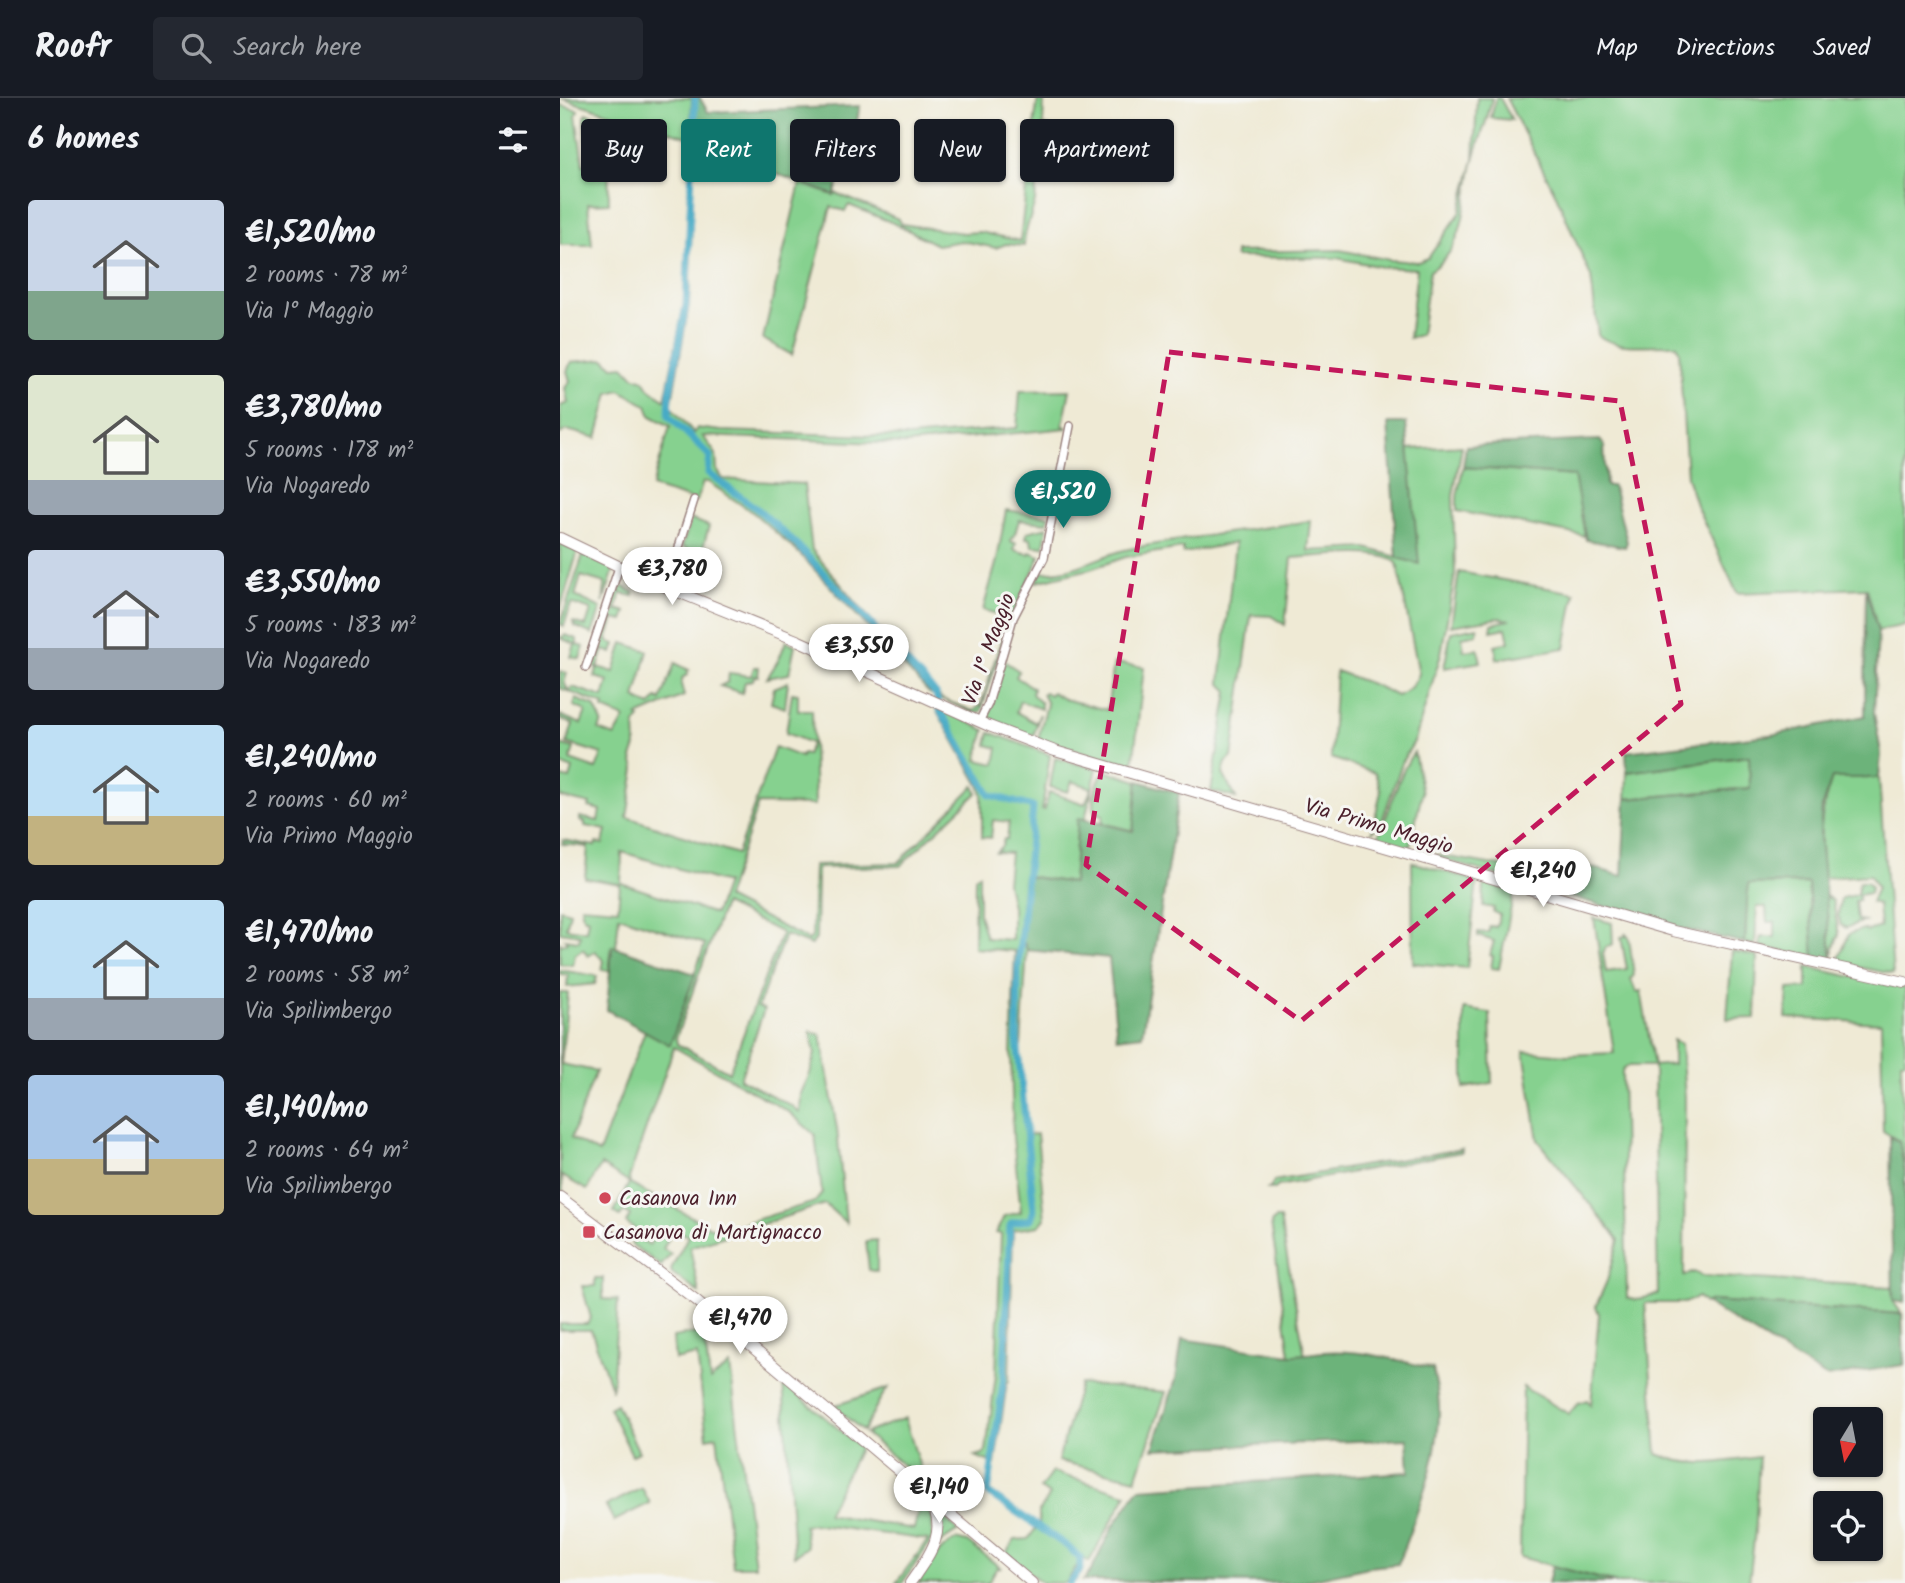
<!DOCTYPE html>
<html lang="en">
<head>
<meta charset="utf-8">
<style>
	:root { --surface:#171b24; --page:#242831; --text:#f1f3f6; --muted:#9ea1a6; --line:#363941; --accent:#0f766e }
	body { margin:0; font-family:Kalam,sans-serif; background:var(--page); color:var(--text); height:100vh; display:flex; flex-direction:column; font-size:26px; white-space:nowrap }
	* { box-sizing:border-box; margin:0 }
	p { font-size:23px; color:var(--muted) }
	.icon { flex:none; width:38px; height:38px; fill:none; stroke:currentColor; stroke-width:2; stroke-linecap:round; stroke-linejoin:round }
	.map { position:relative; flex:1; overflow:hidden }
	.details { display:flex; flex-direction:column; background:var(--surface); width:560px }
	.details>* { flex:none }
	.guide { position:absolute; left:21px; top:21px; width:665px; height:63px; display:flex; gap:14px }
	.needle { width:46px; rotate:190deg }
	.tools { position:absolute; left:1253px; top:1309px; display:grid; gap:14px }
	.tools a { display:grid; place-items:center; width:70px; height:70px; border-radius:7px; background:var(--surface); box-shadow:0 2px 5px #0004; font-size:35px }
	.price { position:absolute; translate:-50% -60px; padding:0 16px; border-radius:24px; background:#fff; color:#222; font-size:23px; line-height:46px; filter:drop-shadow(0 2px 4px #0008) }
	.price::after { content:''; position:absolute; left:50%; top:42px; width:21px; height:16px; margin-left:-10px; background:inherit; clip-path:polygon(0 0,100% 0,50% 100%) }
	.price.on { background:var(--accent); color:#fff }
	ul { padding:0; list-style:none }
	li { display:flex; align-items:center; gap:21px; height:175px; padding:0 28px }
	li span { display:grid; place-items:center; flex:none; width:196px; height:140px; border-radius:7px; color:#555 }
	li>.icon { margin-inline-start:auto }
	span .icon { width:84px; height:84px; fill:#fffc; stroke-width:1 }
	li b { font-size:30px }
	h2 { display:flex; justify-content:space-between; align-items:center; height:84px; padding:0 28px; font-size:30px }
	.tag { padding:0 24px; border-radius:7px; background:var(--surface); box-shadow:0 2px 5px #0004; font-size:24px; line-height:63px }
	.tag.on { background:var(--accent); color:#fff }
	header { display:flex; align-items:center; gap:42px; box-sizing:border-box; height:98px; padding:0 35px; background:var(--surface); border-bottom:2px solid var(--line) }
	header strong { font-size:33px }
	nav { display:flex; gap:38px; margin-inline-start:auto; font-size:24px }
	.search { width:490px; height:63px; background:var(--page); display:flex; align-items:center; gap:18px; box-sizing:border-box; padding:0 24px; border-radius:7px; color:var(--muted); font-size:26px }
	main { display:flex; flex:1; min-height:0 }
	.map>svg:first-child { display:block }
</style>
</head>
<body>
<header>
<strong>Roofr</strong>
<div class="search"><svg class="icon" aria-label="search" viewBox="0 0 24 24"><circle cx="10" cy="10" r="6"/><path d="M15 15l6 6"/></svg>Search here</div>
<nav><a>Map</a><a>Directions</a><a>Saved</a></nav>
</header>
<main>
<section class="details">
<h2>6 homes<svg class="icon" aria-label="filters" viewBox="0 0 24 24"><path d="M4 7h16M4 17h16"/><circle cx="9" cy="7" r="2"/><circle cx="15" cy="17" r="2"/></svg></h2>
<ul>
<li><span style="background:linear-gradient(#c9d6e8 65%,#7fa58c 0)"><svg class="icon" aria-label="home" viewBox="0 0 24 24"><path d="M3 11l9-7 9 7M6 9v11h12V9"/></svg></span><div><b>€1,520/mo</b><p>2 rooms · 78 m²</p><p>Via 1° Maggio</p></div></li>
<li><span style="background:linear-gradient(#dfe7d0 75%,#9aa5b1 0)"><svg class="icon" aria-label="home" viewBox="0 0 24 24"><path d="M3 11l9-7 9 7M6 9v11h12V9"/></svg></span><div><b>€3,780/mo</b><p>5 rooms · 178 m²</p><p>Via Nogaredo</p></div></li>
<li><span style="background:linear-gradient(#c9d6e8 70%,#9aa5b1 0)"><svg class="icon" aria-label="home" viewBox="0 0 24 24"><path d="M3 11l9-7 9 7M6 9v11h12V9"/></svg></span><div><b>€3,550/mo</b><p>5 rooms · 183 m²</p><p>Via Nogaredo</p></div></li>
<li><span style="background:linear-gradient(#bfe0f5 65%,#c2b280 0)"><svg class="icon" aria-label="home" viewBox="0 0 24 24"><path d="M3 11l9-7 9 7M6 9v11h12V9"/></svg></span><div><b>€1,240/mo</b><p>2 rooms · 60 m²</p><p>Via Primo Maggio</p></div></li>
<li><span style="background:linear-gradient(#bfe0f5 70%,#9aa5b1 0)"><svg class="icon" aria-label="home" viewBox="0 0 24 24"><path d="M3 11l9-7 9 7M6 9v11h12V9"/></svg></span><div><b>€1,470/mo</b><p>2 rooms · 58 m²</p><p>Via Spilimbergo</p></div></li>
<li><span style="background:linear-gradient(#a9c7e8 60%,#c2b280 0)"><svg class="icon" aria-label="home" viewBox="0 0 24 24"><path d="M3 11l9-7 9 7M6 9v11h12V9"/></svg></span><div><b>€1,140/mo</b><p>2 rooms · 64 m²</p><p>Via Spilimbergo</p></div></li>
</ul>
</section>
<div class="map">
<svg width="1345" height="1485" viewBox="0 0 1345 1485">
	<rect width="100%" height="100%" fill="#f6f6f2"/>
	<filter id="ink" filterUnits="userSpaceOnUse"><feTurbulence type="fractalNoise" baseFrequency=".0143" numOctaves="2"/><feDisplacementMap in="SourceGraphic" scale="14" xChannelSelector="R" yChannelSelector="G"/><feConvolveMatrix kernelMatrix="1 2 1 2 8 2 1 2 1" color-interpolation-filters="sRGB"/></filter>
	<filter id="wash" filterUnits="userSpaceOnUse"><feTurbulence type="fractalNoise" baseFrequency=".00686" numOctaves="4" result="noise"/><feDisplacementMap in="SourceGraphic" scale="28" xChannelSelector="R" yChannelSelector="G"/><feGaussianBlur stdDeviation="1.57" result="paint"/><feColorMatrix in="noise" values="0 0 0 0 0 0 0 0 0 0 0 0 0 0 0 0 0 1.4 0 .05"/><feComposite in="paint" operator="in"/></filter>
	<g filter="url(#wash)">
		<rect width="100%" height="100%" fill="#efead5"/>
		<!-- green -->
		<g fill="#86d18f" stroke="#68785d" stroke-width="2" fill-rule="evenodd">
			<polygon points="0,0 132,0 131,39 135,40 129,206 111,309 134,335 137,330 161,333 348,339 457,330 460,293 510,292 503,327 507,330 346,346 143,338 156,356 157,372 163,381 244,386 252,452 314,526 382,601 413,613 421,607 448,519 423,512 437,462 446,412 489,418 487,425 459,422 454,439 452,439 451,444 456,445 454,452 469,456 470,454 480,458 451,520 421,613 415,616 369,595 240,456 195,416 148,384 143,384 137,403 92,389 110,328 91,318 87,308 60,292 49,295 37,340 7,332 0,336 0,308 8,305 5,290 10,283 7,273 11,264 45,261 53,269 64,268 73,278 84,282 89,290 105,302 124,206 131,40"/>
			<path d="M478,0h6l-1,27 19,5 -3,12 -12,-1c-13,18 -9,39 -12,60 -3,15 -11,29 -11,45l-18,-2 -10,4 -34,-7 -25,4 -39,-20 -49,-20 -4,6 -14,-4 -39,148 -29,-16 37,-156 33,12 2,-2 64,26 2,5 62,9 17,-1 40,9 11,-96z"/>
			<path d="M917,0h15c-4,22 -13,41 -18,62 -10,38 -7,89 -44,111l-9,64 -12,3 8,-69 -35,-2 -45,-9 -102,-1v-5l105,-2 50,10 28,2 10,-4 32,-45 14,-53z"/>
			<polygon points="936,0 940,0 952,22 931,20"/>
			<path d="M946,0h399v527l-27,6 -11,-43 -130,5 -41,-88 -9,-28 -8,-126 -3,-6c-23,-1 -59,6 -78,-10l-7,-58 -34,-80z"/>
			<polygon points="0,7 18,12 16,17 23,67 38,68 38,56 42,53 41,37 31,37 31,45 27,45 24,22 26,15 52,23 48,58 49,105 28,106 32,147 0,147"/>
			<path d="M902,348l-9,50 2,78 -14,80 -26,86 -12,20 -21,61 -10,11 9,-41 -6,-18 -44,-15 5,-87 41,15 20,10c11,-4 18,-12 22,-22l-22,-111c-19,-16 -80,-6 -105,-5l-7,67 -14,-9 -20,-1 -19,142 -6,6 -3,11 13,24 -25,-7 17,-100 -8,-8 15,-140 -52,10v-5l-57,9 -36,12 -54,13 5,-10c31,3 58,-17 88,-23 60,-12 121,-19 182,-28l-3,30 58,-3 52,15 -10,-114z"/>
			<polygon points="903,369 1015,378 1025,438 897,413 897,398"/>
			<polygon points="131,421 149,428 142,453 136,451 135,455 122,449"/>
			<polygon points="487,429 484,449 472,448 471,441 466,440 467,434"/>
			<polygon points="0,445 16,453 17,456 0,512"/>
			<polygon points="23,457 54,471 43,505 45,485 21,478 15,498 41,510 32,536 14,528 13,524 26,528 31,512 13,506 11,506 4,528 0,526"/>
			<polygon points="899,474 1015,495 1005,550 937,561 935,547 949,544 946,530 931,533 932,526 950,522 939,520 891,528"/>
			<path d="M61,488l13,6 -1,4 -12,-3 -5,16 10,3 -3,9 -9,-2 -7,22 8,3 -3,9 -8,-3 -6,17 16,5 9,-29 25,8 -13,47 15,8 7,-8 4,2 14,-37 14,7 -2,1 1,4 -5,2 -2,7 3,12 -47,20 3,2 -5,6 1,22 -4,12 3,11 -8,48 110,37 38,-107 26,10 1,-3 5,1 4,-12 -25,-10 6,-40 6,1v16h14l3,95 -57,-1 -32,94 82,42 4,-3 2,-72 84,-2 76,-77 3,7 -77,73 -83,2 -1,71 -5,6 -26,-10 -27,72 6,3 -24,69 52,27 8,7 1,-20 9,-19 5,-21 -5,-21 11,3 16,94 9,94 -21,-19 -135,43 9,46 -27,-20 -1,-4 17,-33 -14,-7 -11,20 8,5 -10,12 -30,-22 5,-7 13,8 3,-4 -26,-18 4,-8 -6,-4 -4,5 -6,-4 15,-29 -28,-18 -14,25 -25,-14 1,18 -3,-3v-198h8l-7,71 35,7 -25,67 28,15 46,-122 25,13 35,-100 -86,-28 -3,31h-4l-3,24 -7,-1 2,-9 -9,-10 -7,5 -5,-7 -8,6 -2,10 -13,-1v-21l2,2 5,-3 -2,-3 14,2 1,-6 -20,-3v-23l10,3 -4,16 20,3 2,-12 -5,-2 -2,-11 37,3 2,-25 -35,-6 3,-31 -26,-3 1,-4 32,6 1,-3 7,1 3,-14 -21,-4v-4l-5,-1v-4l18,4 2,-11 -11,-3 1,-3 -30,-7v-20l10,2 3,-10 -13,-5v-20l14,4 -4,12 26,9 6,-15 -35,-11 6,-19 -13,-5v-4l21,9 5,-13 -12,-5 2,-7 18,7 8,16 -3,8 16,6 10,-18 -22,-9 1,-4 -44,-17v-17l7,2 -3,10 5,8 3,-4 31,10 5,-16 -13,-4 2,-9 -5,-2 5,-17 5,1 2,-7 -4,-2 7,-25 5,2 3,-8 -5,-2 5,-18 5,1zM62,754l104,31 -11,31 -94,-31zM164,806l58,29 -53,139 -52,-28 -1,-6zM114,949l115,65 26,23 7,58 -7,9 -97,29 -88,-47 -1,-6z"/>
			<polygon points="918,529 917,536 902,539 904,553 918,551 921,564 884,570 891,534"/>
			<polygon points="5,537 17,541 17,547 24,549 20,561 11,559 15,546 0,540"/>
			<polygon points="226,543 235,547 229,576 207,580 219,561"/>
			<polygon points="444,563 459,573 456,579 473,590 472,596 481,605 481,611 460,603 456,614 476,625 480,616 474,636 470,638 426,619"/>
			<polygon points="554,565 584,569 573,669 478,641 487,606 482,596 485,594 490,597 492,594 504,601 547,612"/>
			<polygon points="194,569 199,569 198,578 194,578 193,582 185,584 182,595 160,588 168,584 169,575 191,578"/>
			<polygon points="228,584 225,610 211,605 214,590"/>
			<polygon points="377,609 425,632 417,662 435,666 438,650 427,647 430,634 490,657 482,712 485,712 489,694 525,706 532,690 512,683 508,694 490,689 495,660 537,671 525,721 518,720 513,785 465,778 459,845 465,846 467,852 461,948 456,958 461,962 461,982 467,1037 477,1036 485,1121 479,1128 453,1132 449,1284 447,1284 435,1366 415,1358 423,1356 426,1353 436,1276 441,1136 436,1135 444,1118 461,1114 453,1040 451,954 455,853 414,850 415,779 419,776 419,816 426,840 452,842 452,809 447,785 450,755 436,754 442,748 444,741 447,741 449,724 433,722 431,740 422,739 422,696 419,687 377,613"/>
			<path d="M854,654l8,41 -13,57 147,26 -4,15 -172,-50 -2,-5c14,-27 18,-59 36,-84z"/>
			<polygon points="1190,658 1190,690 1066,701 1067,674"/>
			<path d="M545,673l33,10 -4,50 -32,-8 1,-8 -8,-2c-3,-13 1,-32 10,-42z"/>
			<path d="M1272,680h47l14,196 -56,-11 12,-29 14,-5 5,2 12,-4 -2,-23 -7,-2 6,-14 -7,-13 -47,3c-3,-41 -5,-61 9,-100z"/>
			<polygon points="852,764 917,783 907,870 853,865"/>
			<polygon points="1299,784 1307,784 1311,789 1310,795 1299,797 1299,802 1295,803 1297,822 1304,823 1286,830 1281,827 1278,817 1281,800 1297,797"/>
			<polygon points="927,785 954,794 939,871 931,870 933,858 930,857 934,843 918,838 918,834 928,835 930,828 936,829 940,817 933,814 934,810 923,808 924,787"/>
			<polygon points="1248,785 1254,860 1199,848 1201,839 1215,839 1215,824 1207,824 1206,809 1197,809 1195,847 1185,845 1187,786"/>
			<polygon points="1265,797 1273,803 1279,837 1273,851 1272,864"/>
			<path d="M1034,820l18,5 1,21 -7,3 -3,6 3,19 21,-3 -6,-32 5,-1 -1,-3 4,5 5,37 -3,4 5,13 5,-1 13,75 19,-2v-24l8,4 4,53 -1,179 10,-4 8,4 190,11 1,14 9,13 -189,-13 -8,2 -7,-6 -14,6h-39l12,151c35,15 65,8 102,3l-3,65 -7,61h-132l-97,-26 3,-170 46,27 9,-11 9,-3 4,5 8,-91 -3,-8 11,-25 12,-41 -81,-100 -14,-89 42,4 48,-2zM1068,968h26l4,228 -21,6 -10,-2 -5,-226 2,-4z"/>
			<polygon points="1172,853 1197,858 1195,920 1167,921"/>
			<polygon points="1247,869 1345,890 1345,963 1341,963 1345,1073 1339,1043 1323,1033 1321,925 1226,920 1228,891 1247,890"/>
			<polygon points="0,872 37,878 35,886 7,889 8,877 0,876"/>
			<polygon points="904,911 930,915 932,985 904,990"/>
			<polygon points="902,1051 902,1054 718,1088 715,1091 706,1091 711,1089 714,1083"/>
			<polygon points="715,1121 720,1121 745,1258 730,1257 711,1125"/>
			<polygon points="317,1142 317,1174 309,1172 306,1143"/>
			<polygon points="35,1180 43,1180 43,1201 58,1202 52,1293 31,1232 0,1232 0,1226 27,1226 31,1220 22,1188 35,1188"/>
			<polygon points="142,1217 157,1229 159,1242 145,1245 150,1282 170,1267 195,1468 173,1468 157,1338 147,1340 137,1257 115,1262 113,1239 143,1234"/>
			<polygon points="223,1284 300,1349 267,1416 354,1431 360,1405 373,1419 372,1442 342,1485 336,1485 368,1442 252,1426 244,1428 247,1449 234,1458"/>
			<polygon points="520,1286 606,1294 576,1381 498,1363"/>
			<path d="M328,1290c-12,14 -15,28 -25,43l-30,-25z"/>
			<polygon points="56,1306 79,1354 72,1357 49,1310"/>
			<polygon points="345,1320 365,1386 305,1335"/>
			<polygon points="492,1374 567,1396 529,1464 522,1460 506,1485 482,1485 446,1455 455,1442 468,1441 479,1426 479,1414 490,1397 480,1391"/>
			<polygon points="82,1390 90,1405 54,1423 46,1408"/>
			<polygon points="380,1415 398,1433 377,1447"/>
			<path d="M399,1442l8,2 34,26 -5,1 -8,14h-70c11,-15 22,-40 41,-43z"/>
		</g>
		<!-- forest -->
		<g fill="#6cb37a" stroke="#5b6952" stroke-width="2">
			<polygon points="132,0 140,0 148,14 300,8 291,51 274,97 149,51 148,42 131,40"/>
			<polygon points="828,325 846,325 859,466 837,460"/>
			<polygon points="1040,342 1044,347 1046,388 1053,388 1067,444 1065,449 1026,442 1014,378 903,369 906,348"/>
			<polygon points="1306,490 1318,534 1314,615 1321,655 1319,680 1272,680 1262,708 1260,739 1272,864 1254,860 1248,785 1188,786 1185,845 1118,830 992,793 996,778 1006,762 1062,778 1066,701 1190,690 1189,658 1067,674 1066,654 1217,636 1305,618"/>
			<polygon points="578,683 619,695 582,937 557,940 549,860 467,852 465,846 458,845 464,778 513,785 518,720 573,733"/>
			<polygon points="52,848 135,876 110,947 47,912"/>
			<polygon points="1330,1039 1339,1043 1345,1073 1345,1205 1333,1203"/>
			<polygon points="1153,1203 1342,1216 1344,1267 1266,1279 1145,1205"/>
			<path d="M622,1241l108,16c12,0 22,-2 33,-3 36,-3 76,8 110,17 2,12 6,25 6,38 1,55 -23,106 -41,157l-29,3 -73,16 -213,-2 8,-10 21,-43 27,-39 270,-17 -2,-33 -254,10 23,-70z"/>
			<polygon points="992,1468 1057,1485 988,1485"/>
		</g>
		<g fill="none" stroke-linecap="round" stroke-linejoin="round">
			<!-- canal -->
			<polyline stroke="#46aac6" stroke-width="7" points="135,0 126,207 110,294 109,318 150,358 148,375 200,413 237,447 376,596 379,611 430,697 473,709 458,871 457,941 474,1112 471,1121 452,1125 450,1128 444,1278 428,1395 507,1448 520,1460 520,1472 510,1485"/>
		</g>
	</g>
	<g filter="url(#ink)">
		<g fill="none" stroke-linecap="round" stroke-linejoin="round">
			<defs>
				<g id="street">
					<polyline points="106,490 134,402"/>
					<polyline points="26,569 59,469"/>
					<polyline points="419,624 428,606 453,520 484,460 510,328"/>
				</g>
				<g id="secondary">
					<polyline points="0,440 81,479 239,543 429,628 495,653 1113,833 1345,884"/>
					<polyline points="0,1099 136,1202 472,1485"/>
					<path d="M350,1485c18,-26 40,-52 19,-83"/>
				</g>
			</defs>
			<!-- street casing -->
			<use href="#street" stroke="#9c8480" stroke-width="10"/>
			<!-- secondary casing -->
			<use href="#secondary" stroke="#9c8480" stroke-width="12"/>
			<!-- street -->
			<use href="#street" stroke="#fff" stroke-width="7"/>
			<!-- secondary -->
			<use href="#secondary" stroke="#fff" stroke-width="10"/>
		</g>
	</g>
	<!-- marked area -->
	<path fill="none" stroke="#c2185b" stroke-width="5" stroke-dasharray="14 9" stroke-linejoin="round" d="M609,254l451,49 61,303 -380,317 -215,-156z"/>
	<!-- markers -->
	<g fill="#d1495b" stroke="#f6f6f2" stroke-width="2.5">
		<circle cx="45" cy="1100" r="7"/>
		<rect x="22" y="1127" width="14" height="14" rx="3.5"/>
	</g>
	<g text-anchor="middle" stroke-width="6" stroke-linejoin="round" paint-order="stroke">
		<!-- street labels -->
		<g font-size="21" fill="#4a1f2b" stroke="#f6f6f2">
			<text transform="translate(428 551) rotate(-70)" y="7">Via 1° Maggio</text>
			<text transform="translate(819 728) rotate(16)" y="7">Via Primo Maggio</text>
		</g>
		<!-- poi labels -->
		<g font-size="21" fill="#4a1f2b" stroke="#f6f6f2" text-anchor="start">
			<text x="59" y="1107">Casanova Inn</text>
			<text x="43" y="1141">Casanova di Martignacco</text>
		</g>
	</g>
</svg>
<div class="tools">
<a><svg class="needle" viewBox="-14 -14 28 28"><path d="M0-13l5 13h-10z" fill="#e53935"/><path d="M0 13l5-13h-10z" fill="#9ea1a6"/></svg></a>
<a><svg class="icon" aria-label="locate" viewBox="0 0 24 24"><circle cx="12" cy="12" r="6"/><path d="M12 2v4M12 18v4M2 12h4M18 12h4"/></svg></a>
</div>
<b class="price on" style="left:503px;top:432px">€1,520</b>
<b class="price" style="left:112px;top:509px">€3,780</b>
<b class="price" style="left:299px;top:586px">€3,550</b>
<b class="price" style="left:983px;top:811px">€1,240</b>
<b class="price" style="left:180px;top:1258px">€1,470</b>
<b class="price" style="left:379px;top:1427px">€1,140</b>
<div class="guide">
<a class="tag">Buy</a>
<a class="tag on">Rent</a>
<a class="tag">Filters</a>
<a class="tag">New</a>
<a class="tag">Apartment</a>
</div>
</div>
</main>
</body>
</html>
